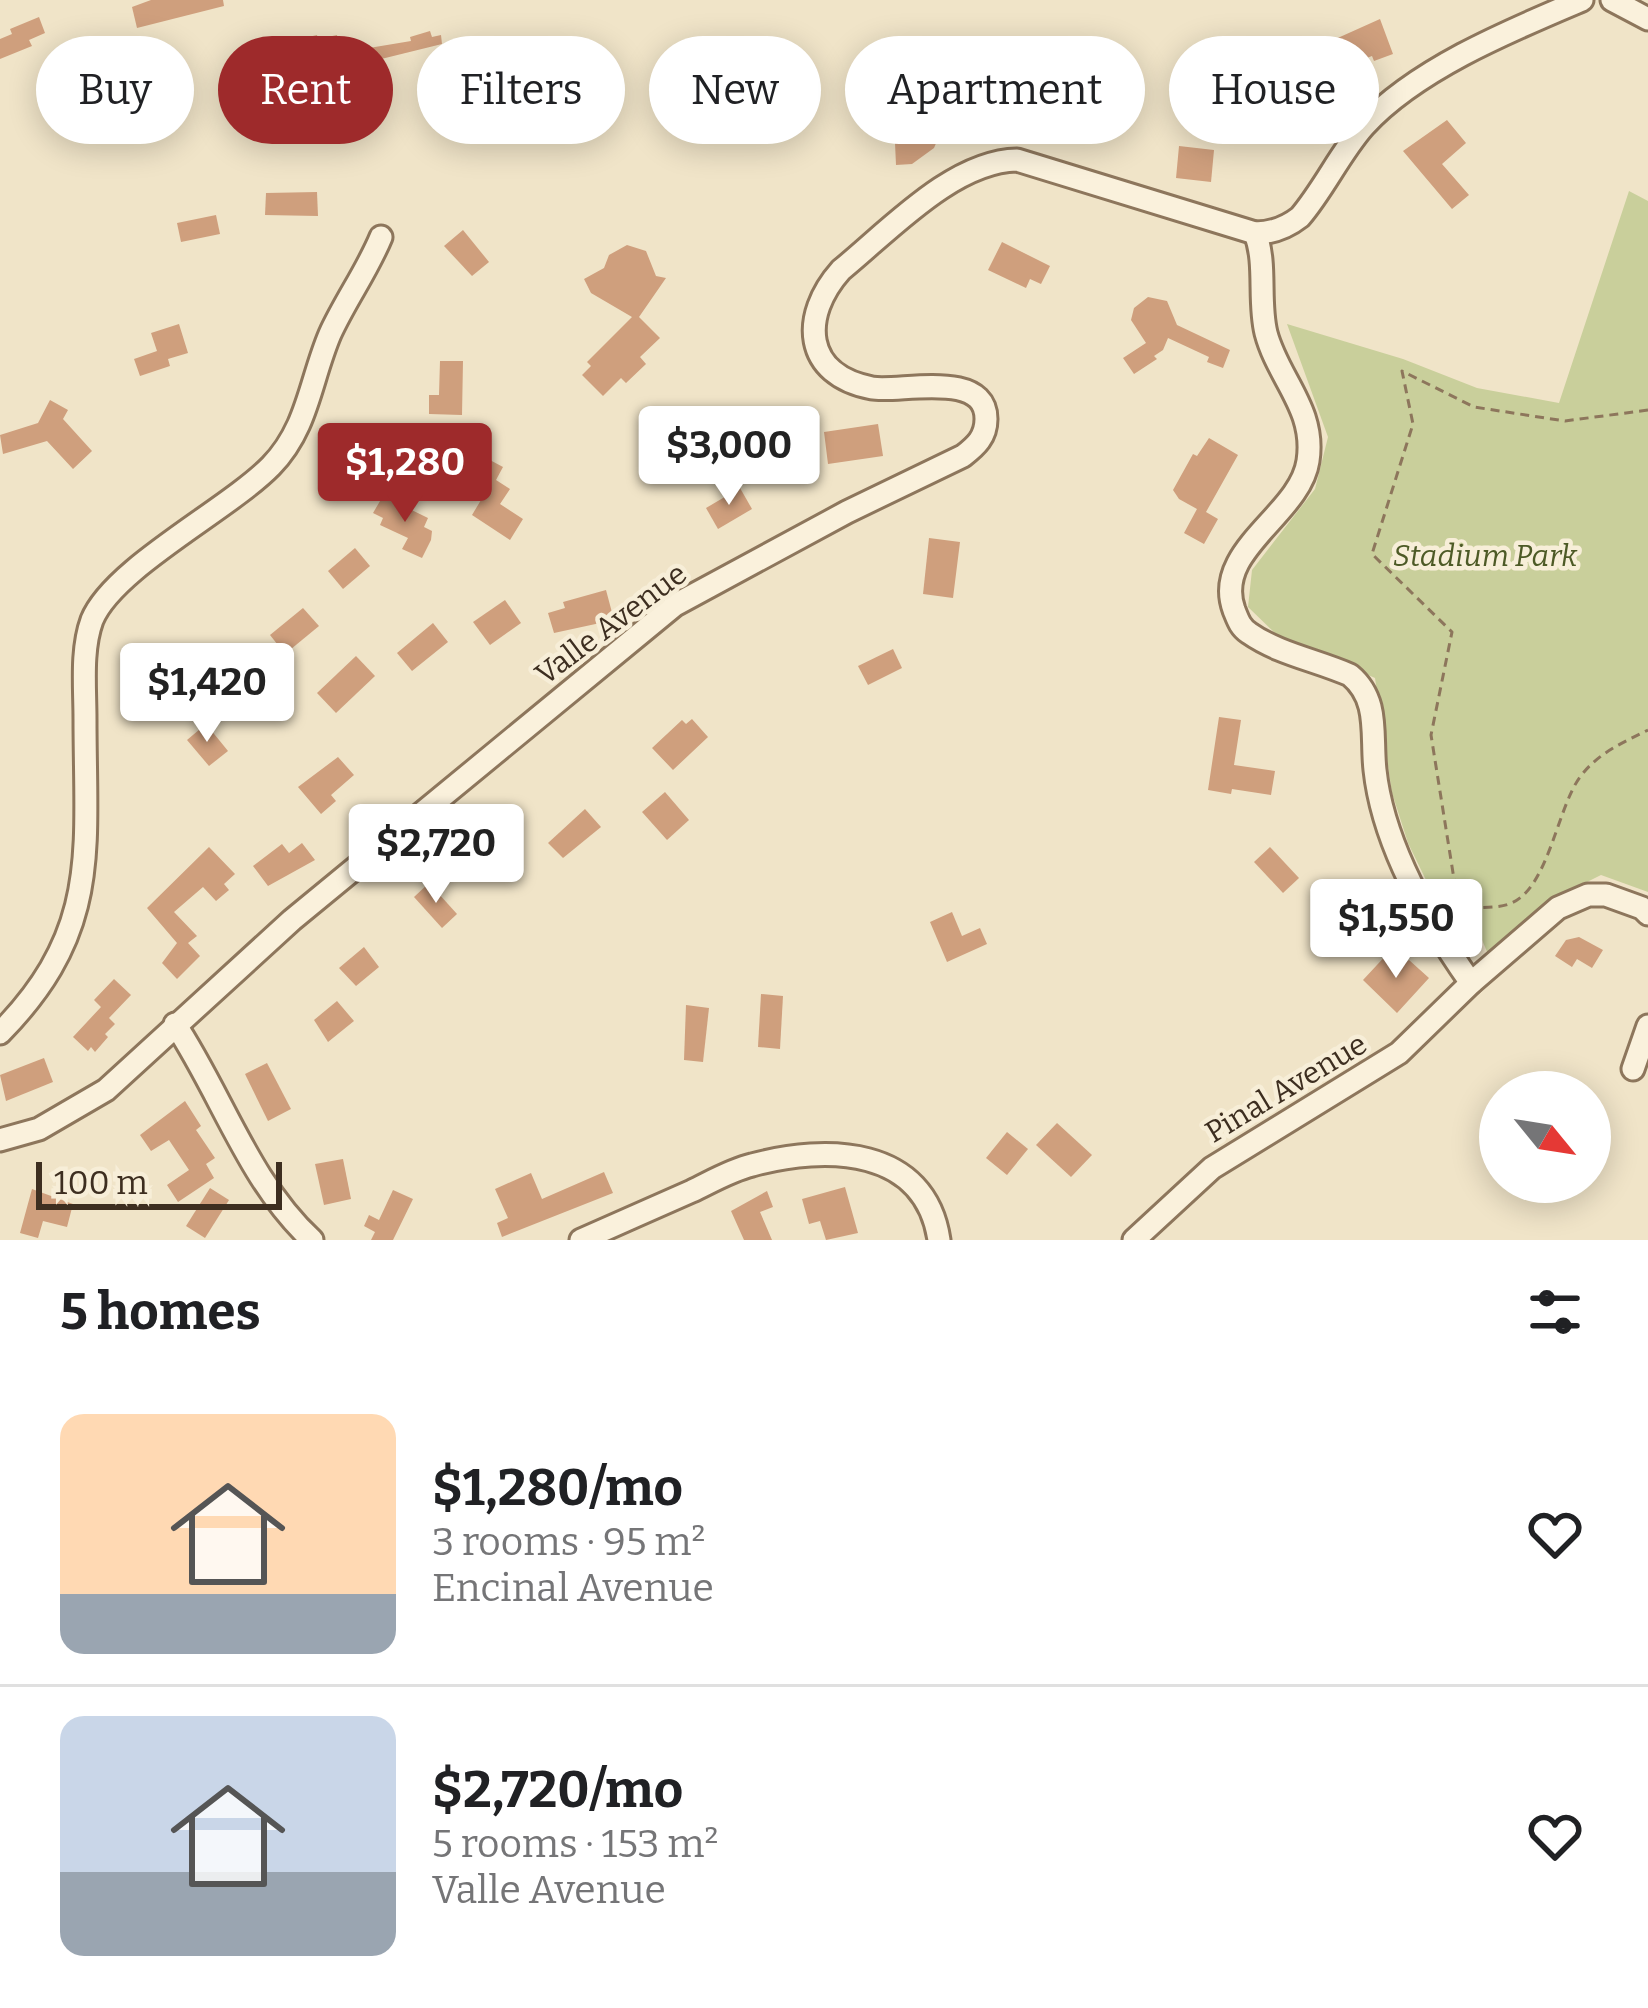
<!DOCTYPE html>
<html lang="en">
<head>
<meta charset="utf-8">
<style>
	:root { --surface:#fff; --page:#f6f6f6; --text:#202124; --muted:#757577; --line:#e0e0e0; --accent:#9e2a2b }
	body { margin:0; font-family:Bitter,serif; background:var(--page); color:var(--text); height:100vh; display:flex; flex-direction:column; font-size:45px; white-space:nowrap }
	* { box-sizing:border-box; margin:0 }
	p { font-size:39px; color:var(--muted) }
	.icon { flex:none; width:66px; height:66px; fill:none; stroke:currentColor; stroke-width:2; stroke-linecap:round; stroke-linejoin:round }
	.map { position:relative; height:1240px; overflow:hidden }
	.drawer { display:flex; flex-direction:column; background:var(--surface); flex:1 }
	.drawer>* { flex:none }
	.guide { position:absolute; left:36px; top:36px; width:1578px; height:108px; display:flex; gap:24px }
	.needle { width:78px; rotate:120deg }
	.tools { position:absolute; left:1479px; top:1071px; display:grid; gap:24px }
	.tools a { display:grid; place-items:center; width:132px; height:132px; border-radius:50%; background:var(--surface); box-shadow:0 6px 30px #0003; font-size:60px }
	.scale { position:absolute; left:36px; bottom:30px; width:246px; box-sizing:border-box; padding-left:12px; border:6px solid #3d2e20; border-top:0; font-size:33px; line-height:42px; white-space:nowrap; color:#3d2e20; -webkit-text-stroke:9px #f7eed8; paint-order:stroke }
	.price { position:absolute; translate:-50% -102px; padding:0 27px; border-radius:12px; background:#fff; color:#222; font-size:39px; line-height:78px; filter:drop-shadow(0 3px 6px #0008) }
	.price::after { content:''; position:absolute; left:50%; top:72px; width:36px; height:27px; margin-left:-18px; background:inherit; clip-path:polygon(0 0,100% 0,50% 100%) }
	.price.current { background:var(--accent); color:#fff }
	ul { padding:0; list-style:none }
	li { display:flex; align-items:center; gap:36px; height:300px; padding:0 60px }
	li+li { border-top:3px solid var(--line) }
	li span { display:grid; place-items:center; flex:none; width:336px; height:240px; border-radius:24px; color:#555 }
	li>.icon { margin-inline-start:auto }
	span .icon { width:144px; height:144px; fill:#fffc; stroke-width:1 }
	li b { font-size:51px }
	h2 { display:flex; justify-content:space-between; align-items:center; height:144px; padding:0 60px; font-size:51px }
	.pill { padding:0 42px; border-radius:54px; background:var(--surface); box-shadow:0 6px 30px #0003; font-size:42px; line-height:108px }
	.pill.current { background:var(--accent); color:#fff }
	.map>svg:first-child { display:block }
</style>
</head>
<body>
<div class="map">
<svg width="1648" height="1240" viewBox="0 0 1648 1240">
	<rect width="100%" height="100%" fill="#f0e4c8"/>
	<!-- green -->
	<polygon fill="#c9cf9b" points="1629,191 1648,201 1648,892 1601,875 1561,895 1488,954 1477,928 1458,946 1408,843 1392,793 1375,678 1277,635 1248,607 1252,570 1315,489 1328,437 1287,324 1403,359 1477,388 1559,403"/>
	<!-- building -->
	<g fill="#cf9f7d">
		<polygon points="151,0 223,0 224,6 137,28 132,7"/>
		<polygon points="39,17 45,33 29,40 32,46 0,59 0,39 12,34 10,29"/>
		<polygon points="1380,19 1393,54 1374,61 1372,56 1338,69 1331,41"/>
		<polygon points="430,31 432,37 441,35 442,44 365,63 363,49 411,41 410,37"/>
		<polygon points="317,35 318,39 337,35 339,47 331,49 333,61 306,67 300,39"/>
		<polygon points="1013,90 1049,96 1045,118 1010,112"/>
		<polygon points="1309,91 1334,103 1316,139 1291,126"/>
		<polygon points="1447,120 1466,143 1442,164 1469,195 1452,209 1403,151"/>
		<polygon points="921,125 940,134 934,148 912,164 896,165 895,143 906,143 916,137"/>
		<polygon points="1179,146 1214,150 1211,182 1176,178"/>
		<polygon points="317,192 318,216 265,215 266,193"/>
		<polygon points="216,215 220,234 181,242 177,223"/>
		<polygon points="463,230 489,262 472,276 444,246"/>
		<polygon points="1002,242 1050,266 1041,284 1030,279 1026,288 988,270"/>
		<polygon points="627,245 646,251 656,276 666,278 639,317 660,338 640,357 646,364 626,383 621,378 603,396 582,375 591,366 587,362 632,317 591,293 584,279 604,268 609,255"/>
		<polygon points="1148,297 1167,301 1177,325 1230,350 1223,368 1207,362 1209,357 1168,338 1163,350 1154,356 1157,359 1134,374 1123,358 1146,343 1131,320 1134,308"/>
		<polygon points="179,324 188,353 168,359 170,366 140,376 134,359 157,351 151,333"/>
		<polygon points="440,361 463,361 462,415 429,414 429,395 439,395"/>
		<polygon points="50,400 68,410 63,419 92,451 73,469 47,441 3,454 0,435 38,423"/>
		<polygon points="878,424 883,456 828,464 824,432"/>
		<polygon points="1209,438 1238,455 1206,512 1218,519 1204,544 1184,533 1197,509 1179,499 1173,490 1193,454 1197,456"/>
		<polygon points="488,459 503,467 496,480 510,489 500,504 523,519 510,540 472,515 484,495 470,485"/>
		<polygon points="740,488 752,509 718,529 706,508"/>
		<polygon points="383,496 428,518 424,527 432,531 431,540 422,558 402,549 408,538 380,525 383,518 373,513"/>
		<polygon points="929,538 960,542 953,598 923,594"/>
		<polygon points="355,548 370,566 343,589 328,571"/>
		<polygon points="606,590 614,620 554,633 548,613 565,608 563,602"/>
		<polygon points="505,600 521,623 490,645 473,622"/>
		<polygon points="303,608 319,626 285,654 270,635"/>
		<polygon points="433,623 448,642 412,671 397,653"/>
		<polygon points="893,649 902,668 868,685 858,666"/>
		<polygon points="240,656 255,676 221,702 205,683"/>
		<polygon points="356,656 375,676 336,713 317,693"/>
		<polygon points="1219,717 1241,720 1234,765 1275,771 1271,795 1232,789 1231,794 1208,790"/>
		<polygon points="692,719 708,737 673,770 652,748 682,720 686,724"/>
		<polygon points="206,724 228,751 209,766 187,740"/>
		<polygon points="338,757 354,775 331,795 336,801 321,814 298,787"/>
		<polygon points="665,792 689,820 667,840 642,812"/>
		<polygon points="585,809 601,827 563,858 548,843"/>
		<polygon points="302,843 315,860 268,886 253,866 282,844 289,853"/>
		<polygon points="209,847 235,874 224,884 229,890 216,901 203,887 174,912 197,936 188,943 200,956 177,979 162,963 177,943 147,908"/>
		<polygon points="1270,847 1299,878 1283,893 1254,862"/>
		<polygon points="429,883 457,914 442,928 414,897"/>
		<polygon points="1361,888 1370,913 1395,903 1403,924 1342,947 1325,901"/>
		<polygon points="952,912 962,936 980,928 987,944 947,962 930,922"/>
		<polygon points="1579,937 1603,950 1592,968 1577,959 1572,967 1555,956 1566,940"/>
		<polygon points="364,947 379,967 356,986 339,968"/>
		<polygon points="1390,951 1404,964 1409,960 1429,978 1397,1013 1363,980"/>
		<polygon points="114,979 131,995 109,1018 115,1024 105,1034 108,1037 95,1052 91,1047 88,1051 73,1037 101,1007 94,1000"/>
		<polygon points="761,994 783,996 780,1049 758,1047"/>
		<polygon points="337,1001 354,1021 328,1042 314,1020"/>
		<polygon points="686,1005 709,1008 703,1062 684,1060"/>
		<polygon points="44,1058 53,1082 6,1101 0,1075"/>
		<polygon points="267,1063 291,1109 268,1121 245,1074"/>
		<polygon points="185,1101 201,1126 196,1130 215,1158 206,1164 214,1178 178,1202 167,1185 189,1170 169,1140 151,1151 140,1135"/>
		<polygon points="1057,1123 1092,1155 1071,1177 1036,1145"/>
		<polygon points="1007,1132 1028,1149 1007,1175 986,1158"/>
		<polygon points="343,1159 351,1199 324,1205 315,1164"/>
		<polygon points="604,1172 613,1193 502,1237 497,1223 508,1218 495,1189 531,1173 542,1199"/>
		<polygon points="845,1187 858,1233 826,1240 820,1221 809,1224 802,1199"/>
		<polygon points="210,1188 229,1200 205,1238 186,1226"/>
		<polygon points="32,1189 73,1204 67,1227 43,1221 38,1238 20,1233"/>
		<polygon points="393,1190 413,1199 393,1240 371,1240 375,1232 364,1226 369,1215 379,1220"/>
		<polygon points="767,1191 773,1207 760,1212 772,1240 744,1240 731,1211"/>
	</g>
	<g fill="none" stroke-linecap="round" stroke-linejoin="round">
		<defs>
			<g id="minor">
				<polyline points="1612,0 1648,19"/>
				<path d="M1255,233c12,30 3,68 11,100 12,46 50,76 42,128 -8,54 -96,89 -74,149 4,10 6,17 15,23 30,21 67,27 101,42 30,25 21,60 25,95 8,75 53,152 96,213"/>
				<path d="M175,1024c47,71 74,158 137,216"/>
				<path d="M0,1033c101,-103 85,-181 85,-314 0,-32 -4,-69 7,-99 21,-52 136,-110 179,-154 37,-38 39,-85 59,-132 15,-33 37,-63 51,-97"/>
				<polyline points="1633,1069 1648,1026"/>
				<path d="M0,1140l39,-11 67,-39 186,-170 383,-315 172,-93 116,-56c13,-10 23,-19 23,-37 0,-50 -87,-26 -114,-31 -69,-13 -72,-72 -31,-118 48,-39 112,-109 176,-110l238,73c17,0 31,-5 45,-16 24,-28 40,-64 64,-91 52,-57 147,-96 218,-126"/>
				<path d="M581,1240c37,-16 74,-33 111,-49 19,-9 39,-21 60,-26 74,-20 173,-19 187,75"/>
				<polyline points="1134,1240 1212,1168 1399,1053 1471,983 1558,908 1588,895 1606,895 1642,908 1648,914"/>
			</g>
		</defs>
		<!-- minor casing -->
		<use href="#minor" stroke="#8d765c" stroke-width="27"/>
		<!-- path -->
		<path stroke="#8d765c" stroke-width="3" stroke-dasharray="9 6" stroke-linecap="butt" d="M1648,410l-83,11 -91,-14 -72,-36 11,53 -41,130 80,78 -21,103 23,144 18,29c12,-1 26,0 37,-4 39,-13 48,-96 71,-127 18,-24 42,-34 68,-47"/>
		<!-- minor -->
		<use href="#minor" stroke="#faf1dc" stroke-width="21"/>
	</g>
	<g text-anchor="middle" stroke-width="9" stroke-linejoin="round" paint-order="stroke">
		<!-- park labels -->
		<g font-size="30" font-style="italic" fill="#4d5a26" stroke="#f7eed8">
			<text x="1485" y="566">Stadium Park</text>
		</g>
		<!-- street labels -->
		<g font-size="30" fill="#3d2e20" stroke="#f7eed8">
			<text transform="translate(611 624) rotate(-37)" y="10">Valle Avenue</text>
			<text transform="translate(1286 1088) rotate(-31)" y="10">Pinal Avenue</text>
		</g>
	</g>
</svg>
<div class="tools">
<a><svg class="needle" viewBox="-14 -14 28 28"><path d="M0-13l5 13h-10z" fill="#e53935"/><path d="M0 13l5-13h-10z" fill="#757577"/></svg></a>
</div>
<div class="scale">100 m</div>
<b class="price" style="left:729px;top:508px">$3,000</b>
<b class="price current" style="left:405px;top:525px">$1,280</b>
<b class="price" style="left:207px;top:745px">$1,420</b>
<b class="price" style="left:436px;top:906px">$2,720</b>
<b class="price" style="left:1396px;top:981px">$1,550</b>
<div class="guide">
<a class="pill">Buy</a>
<a class="pill current">Rent</a>
<a class="pill">Filters</a>
<a class="pill">New</a>
<a class="pill">Apartment</a>
<a class="pill">House</a>
</div>
</div>
<section class="drawer">
<h2>5 homes<svg class="icon" aria-label="filters" viewBox="0 0 24 24"><path d="M4 7h16M4 17h16"/><circle cx="9" cy="7" r="2"/><circle cx="15" cy="17" r="2"/></svg></h2>
<ul>
<li><span style="background:linear-gradient(#ffd9b3 75%,#9aa5b1 0)"><svg class="icon" aria-label="home" viewBox="0 0 24 24"><path d="M3 11l9-7 9 7M6 9v11h12V9"/></svg></span><div><b>$1,280/mo</b><p>3 rooms · 95 m²</p><p>Encinal Avenue</p></div><svg class="icon" aria-label="heart" viewBox="0 0 24 24"><path d="M12 20l-8-8c-3-5 5-10 8-4 3-6 11-1 8 4z"/></svg></li>
<li><span style="background:linear-gradient(#c9d6e8 65%,#9aa5b1 0)"><svg class="icon" aria-label="home" viewBox="0 0 24 24"><path d="M3 11l9-7 9 7M6 9v11h12V9"/></svg></span><div><b>$2,720/mo</b><p>5 rooms · 153 m²</p><p>Valle Avenue</p></div><svg class="icon" aria-label="heart" viewBox="0 0 24 24"><path d="M12 20l-8-8c-3-5 5-10 8-4 3-6 11-1 8 4z"/></svg></li>
</ul>
</section>
</body>
</html>
